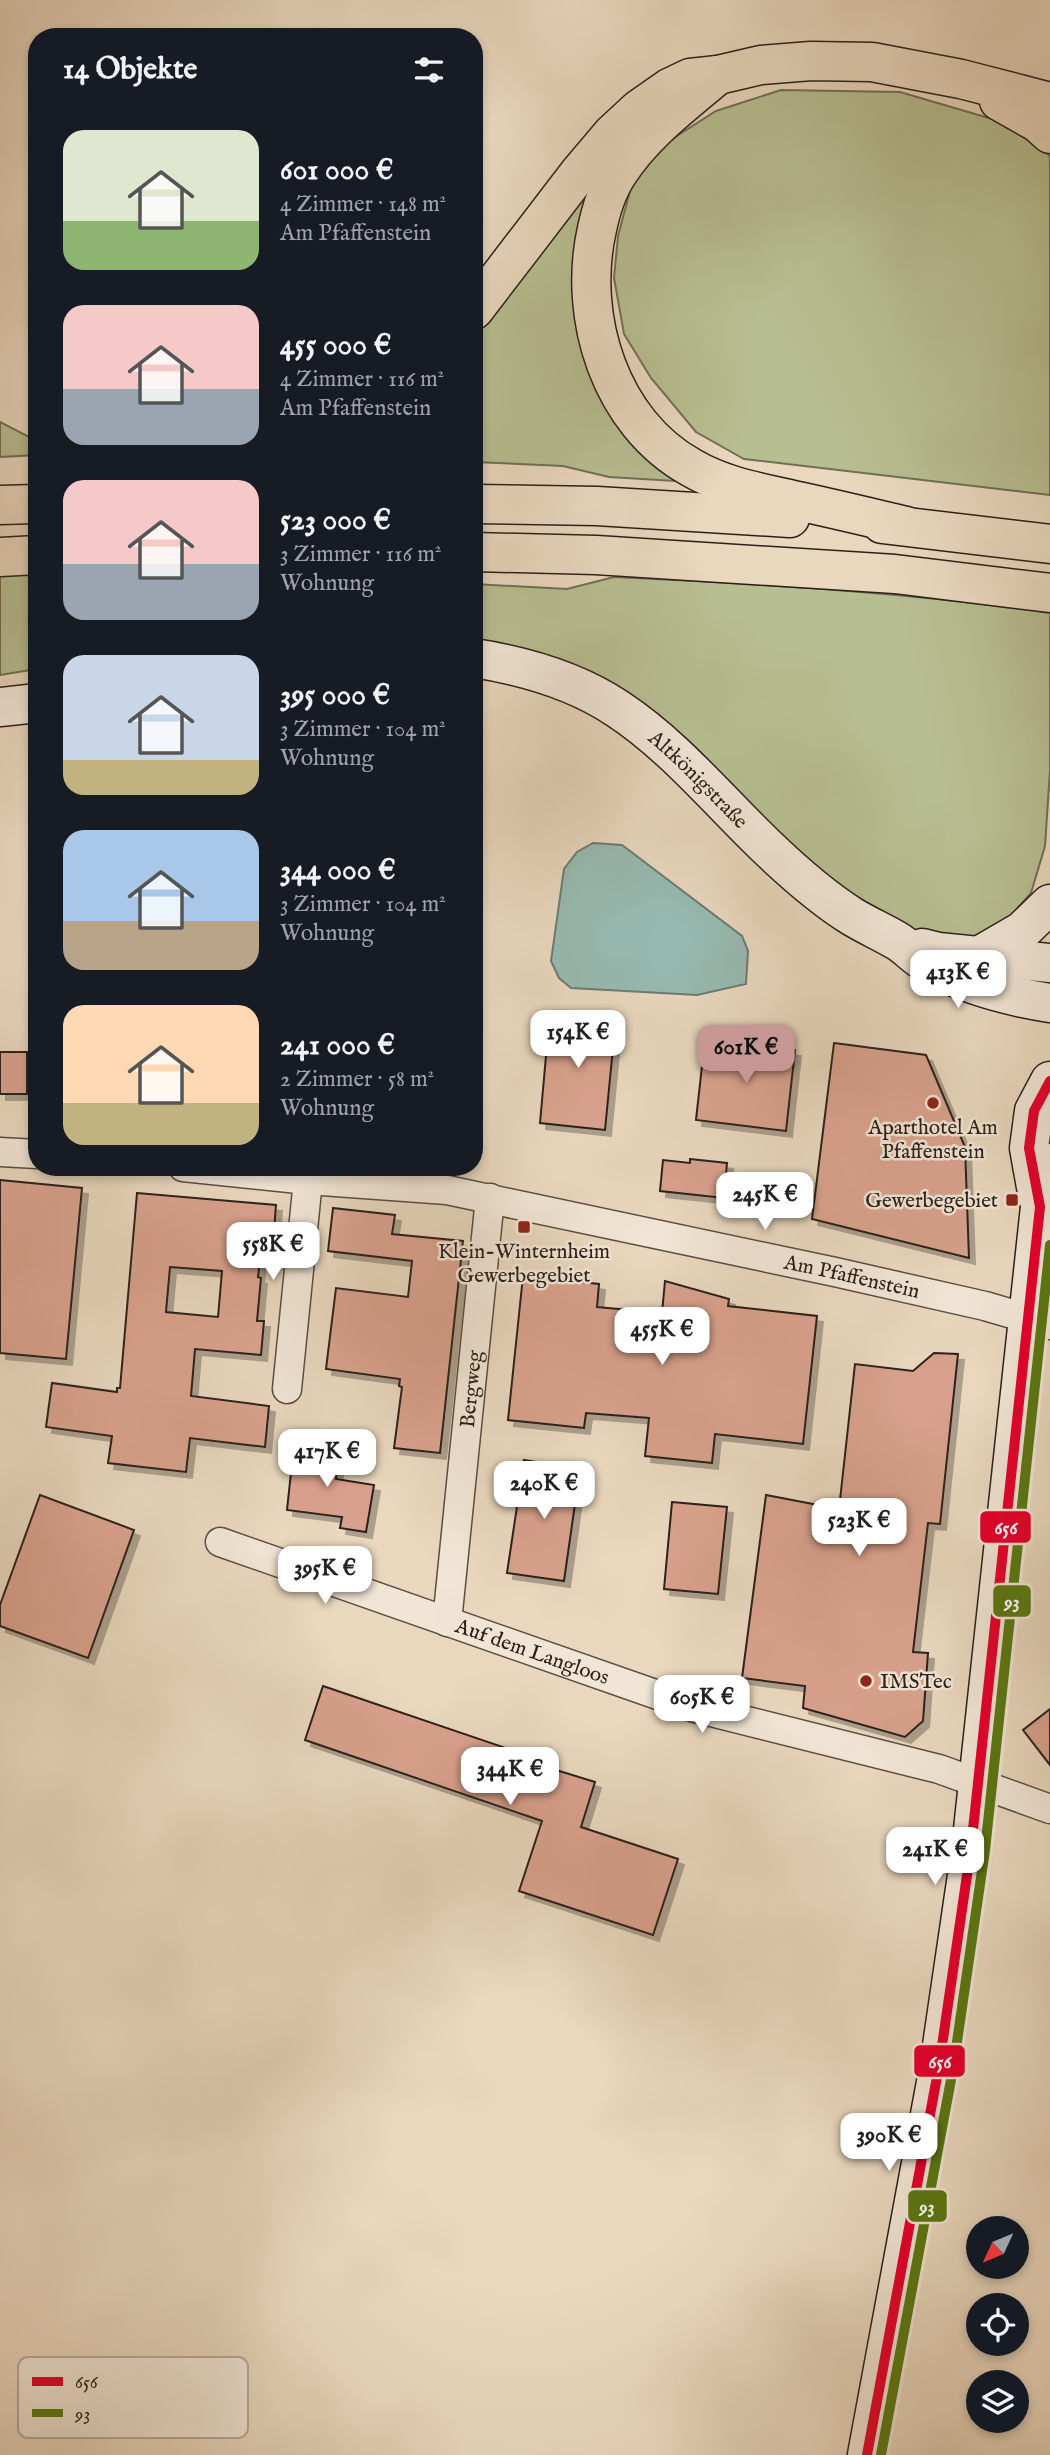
<!DOCTYPE html>
<html lang="de">
<head>
<meta charset="utf-8">
<style>
	:root { --surface:#171b24; --page:#20242c; --text:#f1f3f6; --muted:#9ea1a6; --accent:#c59692 }
	body { margin:0; font-family:"IM FELL English",serif; background:var(--page); color:var(--text); height:100vh; display:flex; flex-direction:column; font-size:26px; white-space:nowrap }
	* { box-sizing:border-box; margin:0 }
	p { font-size:23px; color:var(--muted) }
	.icon { flex:none; width:38px; height:38px; fill:none; stroke:currentColor; stroke-width:2; stroke-linecap:round; stroke-linejoin:round }
	.map { position:relative; flex:1; overflow:hidden }
	.panel { position:absolute; left:28px; top:28px; width:455px; height:1148px; display:flex; flex-direction:column; background:var(--surface); border-radius:28px; box-shadow:0 4px 10px #0003 }
	.panel>* { flex:none }
	.needle { width:46px; rotate:226deg }
	.buttons { position:absolute; left:966px; top:2216px; display:grid; gap:14px }
	.buttons a { display:grid; place-items:center; width:63px; height:63px; border-radius:50%; background:var(--surface); box-shadow:0 4px 10px #0003; font-size:35px }
	.price { position:absolute; translate:-50% -60px; padding:0 16px; border-radius:14px; background:#fff; color:#222; font-size:23px; line-height:46px; filter:drop-shadow(0 2px 4px #0008) }
	.price::after { content:''; position:absolute; left:50%; top:42px; width:21px; height:16px; margin-left:-10px; background:inherit; clip-path:polygon(0 0,100% 0,50% 100%) }
	.price.selected { background:var(--accent); color:#111 }
	ul { padding:0; list-style:none }
	li { display:flex; align-items:center; gap:21px; height:175px; padding:0 35px }
	li span { display:grid; place-items:center; flex:none; width:196px; height:140px; border-radius:21px; color:#555 }
	li>.icon { margin-inline-start:auto }
	span .icon { width:84px; height:84px; fill:#fffc; stroke-width:1 }
	li b { font-size:30px }
	h2 { display:flex; justify-content:space-between; align-items:center; height:84px; padding:0 35px; font-size:30px }
	.map>svg:first-child { display:block }
</style>
</head>
<body>
<div class="map">
<svg width="1050" height="2455" viewBox="0 0 1050 2455">
	<defs>
		<filter id="shadow"><feDropShadow dx="6" dy="6" stdDeviation="0" flood-color="#0004"/></filter>
	</defs>
	<rect width="100%" height="100%" fill="#e9d7be"/>
	<filter id="stains"><feTurbulence type="fractalNoise" baseFrequency=".00286" numOctaves="4"/><feColorMatrix values="0 0 0 0 .2 0 0 0 0 .09 0 0 0 0 .02 0 0 0 .5 -.17"/></filter>
	<radialGradient id="worn" r=".72"><stop offset=".6" stop-color="#630" stop-opacity="0"/><stop offset="1" stop-color="#630" stop-opacity=".3"/></radialGradient>
	<!-- green -->
	<g fill="#b7be91" stroke="#716f56" stroke-width="2">
		<polygon points="781,90 900,92 999,121 1047,153 1050,157 1050,495 744,459 696,432 651,378 624,334 614,278 618,236 633,180 669,141 716,111"/>
		<polygon points="592,170 577,288 691,482 609,477 563,466 474,462 474,324"/>
		<polygon points="0,422 37,441 37,455 0,457"/>
		<polygon points="0,575 37,575 37,669 0,675"/>
		<path d="M614,577c146,7 291,15 436,36v157l-5,76 -14,47 -26,29 -29,14 -31,1 -42,-7 -94,-63 -146,-136 -189,-86v-61l93,5z"/>
	</g>
	<!-- water -->
	<polygon fill="#97bab1" stroke="#6c7c75" stroke-width="2" points="593,843 622,845 742,936 748,951 746,984 697,995 571,988 559,978 551,961 564,869 577,852"/>
	<!-- building -->
	<g fill="#d9a18d" stroke="#2b201b" stroke-width="2" fill-rule="evenodd" filter="url(#shadow)">
		<polygon points="550,1011 616,1017 605,1130 540,1123"/>
		<polygon points="705,1039 795,1050 786,1131 696,1120"/>
		<polygon points="834,1043 926,1055 965,1147 969,1258 812,1219"/>
		<rect x="0" y="1052" width="27" height="42"/>
		<polygon points="690,1159 727,1163 724,1198 660,1191 663,1160 690,1163"/>
		<polygon points="0,1180 82,1188 66,1359 0,1353"/>
		<path d="M137,1193l139,12 -3,39 -11,-1 -4,34 3,1 -4,43h7l-3,34 -66,-6 -4,47 78,10 -4,41 -75,-9 -4,34 -78,-9 4,-27 -66,-9 6,-44 65,9v-4h3zM170,1267l52,4 -4,46 -52,-5z"/>
		<polygon points="333,1208 395,1215 392,1234 463,1241 440,1453 394,1448 402,1387 399,1386 400,1379 326,1369 336,1288 408,1297 412,1261 328,1251"/>
		<polygon points="523,1276 599,1284 597,1307 662,1313 665,1281 729,1299 728,1306 817,1316 803,1444 715,1434 712,1463 645,1456 649,1418 586,1413 584,1428 508,1420"/>
		<polygon points="934,1353 958,1354 940,1524 928,1523 913,1652 928,1653 923,1721 905,1737 803,1708 805,1686 742,1678 766,1495 839,1509 855,1364 913,1371"/>
		<polygon points="294,1445 339,1451 336,1479 374,1485 366,1532 340,1528 342,1517 287,1510"/>
		<polygon points="524,1460 580,1469 564,1581 507,1573"/>
		<polygon points="40,1495 134,1530 88,1658 0,1626 0,1605"/>
		<polygon points="672,1502 727,1507 718,1594 664,1589"/>
		<polygon points="323,1686 529,1756 527,1761 595,1782 581,1827 678,1859 653,1935 519,1891 542,1821 305,1740"/>
		<polygon points="1050,1709 1050,1765 1023,1730"/>
	</g>
	<g fill="none" stroke-linecap="round" stroke-linejoin="round">
		<defs>
			<g id="street">
				<polyline points="0,1152 37,1154"/>
				<path id="s1" d="M183,1167l125,13 139,10 388,82 150,34 65,19"/>
				<polyline points="287,1389 308,1180"/>
				<path id="s2" d="M220,1542l475,166 244,61 111,40"/>
				<path id="s3" d="M447,1622l43,-424"/>
			</g>
			<g id="secondary">
				<path id="s4" d="M474,658c51,8 101,22 144,51 56,37 100,91 148,137 27,26 55,51 87,71 15,9 31,16 46,25 9,6 16,14 26,20 38,23 81,34 125,41"/>
				<polyline points="0,707 37,703"/>
				<polyline points="922,948 938,952 1050,963"/>
				<polyline points="979,956 1022,931 1050,904"/>
				<polyline points="1038,1198 1029,1148 1034,1111 1050,1081"/>
				<polyline points="867,2455 939,2066 971,1848 1040,1207 1050,1163"/>
			</g>
			<g id="highway">
				<path d="M718,75c-36,30 -76,60 -101,100 -11,17 -16,35 -20,54 -20,88 13,194 95,239 31,18 66,24 101,32 38,8 75,17 113,26"/>
				<polyline points="999,101 1038,123 1050,134"/>
				<polyline points="474,310 579,173 612,134 639,109 669,88 690,78 718,75 761,65 811,61 872,62 961,79 1050,102"/>
				<polyline points="474,504 597,506 790,518"/>
				<polyline points="0,505 37,504"/>
				<polyline points="882,524 1050,544"/>
				<polyline points="474,552 596,555 895,574 1050,593"/>
				<polyline points="0,557 37,555"/>
			</g>
		</defs>
		<!-- street casing -->
		<use href="#street" stroke="#5a4e44" stroke-width="31"/>
		<!-- secondary casing -->
		<use href="#secondary" stroke="#2b201b" stroke-width="41"/>
		<!-- highway casing -->
		<use href="#highway" stroke="#2b201b" stroke-width="41"/>
		<!-- street -->
		<use href="#street" stroke="#f1e5d5" stroke-width="28"/>
		<!-- secondary -->
		<use href="#secondary" stroke="#f1e5d5" stroke-width="38"/>
		<!-- highway -->
		<use href="#highway" stroke="#e9d7be" stroke-width="38"/>
		<defs>
			<polyline id="bus-1" points="867,2455 939,2066 971,1848 1040,1207 1029,1148 1034,1111 1050,1081"/>
			<polyline id="bus-2" points="881,2455 953,2069 985,1850 1050,1245"/>
		</defs>
		<!-- bus-1 casing -->
		<use href="#bus-1" stroke="#f1e5d5" stroke-width="16"/>
		<!-- bus-2 casing -->
		<use href="#bus-2" stroke="#f1e5d5" stroke-width="16"/>
		<!-- bus-1 -->
		<use href="#bus-1" stroke="#e4002b" stroke-width="10"/>
		<!-- bus-2 -->
		<use href="#bus-2" stroke="#5b7813" stroke-width="10"/>
	</g>
	<!-- markers -->
	<g fill="#8f2418" stroke="#f1e5d5" stroke-width="2.5">
		<circle cx="933" cy="1103" r="7"/>
		<rect x="1005" y="1193" width="14" height="14" rx="3.5"/>
		<rect x="517" y="1220" width="14" height="14" rx="3.5"/>
		<circle cx="866" cy="1681" r="7"/>
	</g>
	<g text-anchor="middle" stroke-width="5" stroke-linejoin="round" paint-order="stroke">
		<!-- street labels -->
		<g font-size="21" fill="#2b201b" stroke="#f1e5d5">
			<text dy="7" stroke="none"><textPath href="#s4" startOffset="261">Altkönigstraße</textPath></text>
			<text dy="7" stroke="none"><textPath href="#s1" startOffset="679">Am Pfaffenstein</textPath></text>
			<text dy="7" stroke="none"><textPath href="#s3" startOffset="234">Bergweg</textPath></text>
			<text dy="7" stroke="none"><textPath href="#s2" startOffset="331">Auf dem Langloos</textPath></text>
		</g>
		<!-- poi labels -->
		<g font-size="21" fill="#2b201b" stroke="#f1e5d5">
			<text x="933" y="1134">Aparthotel Am<tspan x="933" dy="24">Pfaffenstein</tspan></text>
			<text x="998" y="1207" text-anchor="end">Gewerbegebiet</text>
			<text x="524" y="1258">Klein-Winternheim<tspan x="524" dy="24">Gewerbegebiet</tspan></text>
			<text x="880" y="1688" text-anchor="start">IMSTec</text>
		</g>
	</g>
	<!-- legend -->
	<rect x="18" y="2357" width="230" height="81" rx="10" fill="#f1e5d5" stroke="#b6aa9d" stroke-width="2"/>
	<rect x="32" y="2377" width="31" height="9" fill="#e4002b"/>
	<rect x="32" y="2409" width="31" height="8" fill="#5b7813"/>
	<g font-size="19" fill="#2b201b">
		<text x="75" y="2388">656</text>
		<text x="75" y="2420">93</text>
	</g>
	<g stroke="#f1e5d5" stroke-width="2.5">
		<rect x="979" y="1510" width="53" height="34" rx="7" fill="#e4002b"/>
		<rect x="992" y="1584" width="40" height="34" rx="7" fill="#5b7813"/>
		<rect x="913" y="2044" width="53" height="34" rx="7" fill="#e4002b"/>
		<rect x="907" y="2189" width="41" height="34" rx="7" fill="#5b7813"/>
	</g>
	<g font-size="19" text-anchor="middle" font-weight="bold" fill="#fff">
		<text x="1006" y="1534">656</text>
		<text x="1012" y="1608">93</text>
		<text x="940" y="2068">656</text>
		<text x="927" y="2213">93</text>
	</g>
	<rect width="100%" height="100%" filter="url(#stains)"/>
	<rect width="100%" height="100%" fill="url(#worn)"/>
</svg>
<div class="buttons">
<a><svg class="needle" viewBox="-14 -14 28 28"><path d="M0-13l5 13h-10z" fill="#e53935"/><path d="M0 13l5-13h-10z" fill="#9ea1a6"/></svg></a>
<a><svg class="icon" aria-label="locate" viewBox="0 0 24 24"><circle cx="12" cy="12" r="6"/><path d="M12 2v4M12 18v4M2 12h4M18 12h4"/></svg></a>
<a><svg class="icon" aria-label="layers" viewBox="0 0 24 24"><path d="M12 4l9 5-9 5-9-5zM3 14l9 5 9-5"/></svg></a>
</div>
<b class="price" style="left:958px;top:1010px">413K €</b>
<b class="price" style="left:578px;top:1070px">154K €</b>
<b class="price selected" style="left:746px;top:1085px">601K €</b>
<b class="price" style="left:765px;top:1232px">245K €</b>
<b class="price" style="left:273px;top:1282px">558K €</b>
<b class="price" style="left:662px;top:1367px">455K €</b>
<b class="price" style="left:327px;top:1489px">417K €</b>
<b class="price" style="left:544px;top:1521px">240K €</b>
<b class="price" style="left:859px;top:1558px">523K €</b>
<b class="price" style="left:325px;top:1606px">395K €</b>
<b class="price" style="left:702px;top:1735px">605K €</b>
<b class="price" style="left:510px;top:1807px">344K €</b>
<b class="price" style="left:935px;top:1887px">241K €</b>
<b class="price" style="left:889px;top:2173px">390K €</b>
<section class="panel">
<h2>14 Objekte<svg class="icon" aria-label="filters" viewBox="0 0 24 24"><path d="M4 7h16M4 17h16"/><circle cx="9" cy="7" r="2"/><circle cx="15" cy="17" r="2"/></svg></h2>
<ul>
<li><span style="background:linear-gradient(#dfe7d0 65%,#8fb573 0)"><svg class="icon" aria-label="home" viewBox="0 0 24 24"><path d="M3 11l9-7 9 7M6 9v11h12V9"/></svg></span><div><b>601 000 €</b><p>4 Zimmer · 148 m²</p><p>Am Pfaffenstein</p></div></li>
<li><span style="background:linear-gradient(#f6c9c9 60%,#9aa5b1 0)"><svg class="icon" aria-label="home" viewBox="0 0 24 24"><path d="M3 11l9-7 9 7M6 9v11h12V9"/></svg></span><div><b>455 000 €</b><p>4 Zimmer · 116 m²</p><p>Am Pfaffenstein</p></div></li>
<li><span style="background:linear-gradient(#f6c9c9 60%,#9aa5b1 0)"><svg class="icon" aria-label="home" viewBox="0 0 24 24"><path d="M3 11l9-7 9 7M6 9v11h12V9"/></svg></span><div><b>523 000 €</b><p>3 Zimmer · 116 m²</p><p>Wohnung</p></div></li>
<li><span style="background:linear-gradient(#c9d6e8 75%,#c2b280 0)"><svg class="icon" aria-label="home" viewBox="0 0 24 24"><path d="M3 11l9-7 9 7M6 9v11h12V9"/></svg></span><div><b>395 000 €</b><p>3 Zimmer · 104 m²</p><p>Wohnung</p></div></li>
<li><span style="background:linear-gradient(#a9c7e8 65%,#b9a48a 0)"><svg class="icon" aria-label="home" viewBox="0 0 24 24"><path d="M3 11l9-7 9 7M6 9v11h12V9"/></svg></span><div><b>344 000 €</b><p>3 Zimmer · 104 m²</p><p>Wohnung</p></div></li>
<li><span style="background:linear-gradient(#ffd9b3 70%,#c2b280 0)"><svg class="icon" aria-label="home" viewBox="0 0 24 24"><path d="M3 11l9-7 9 7M6 9v11h12V9"/></svg></span><div><b>241 000 €</b><p>2 Zimmer · 58 m²</p><p>Wohnung</p></div></li>
</ul>
</section>
</div>
</body>
</html>
